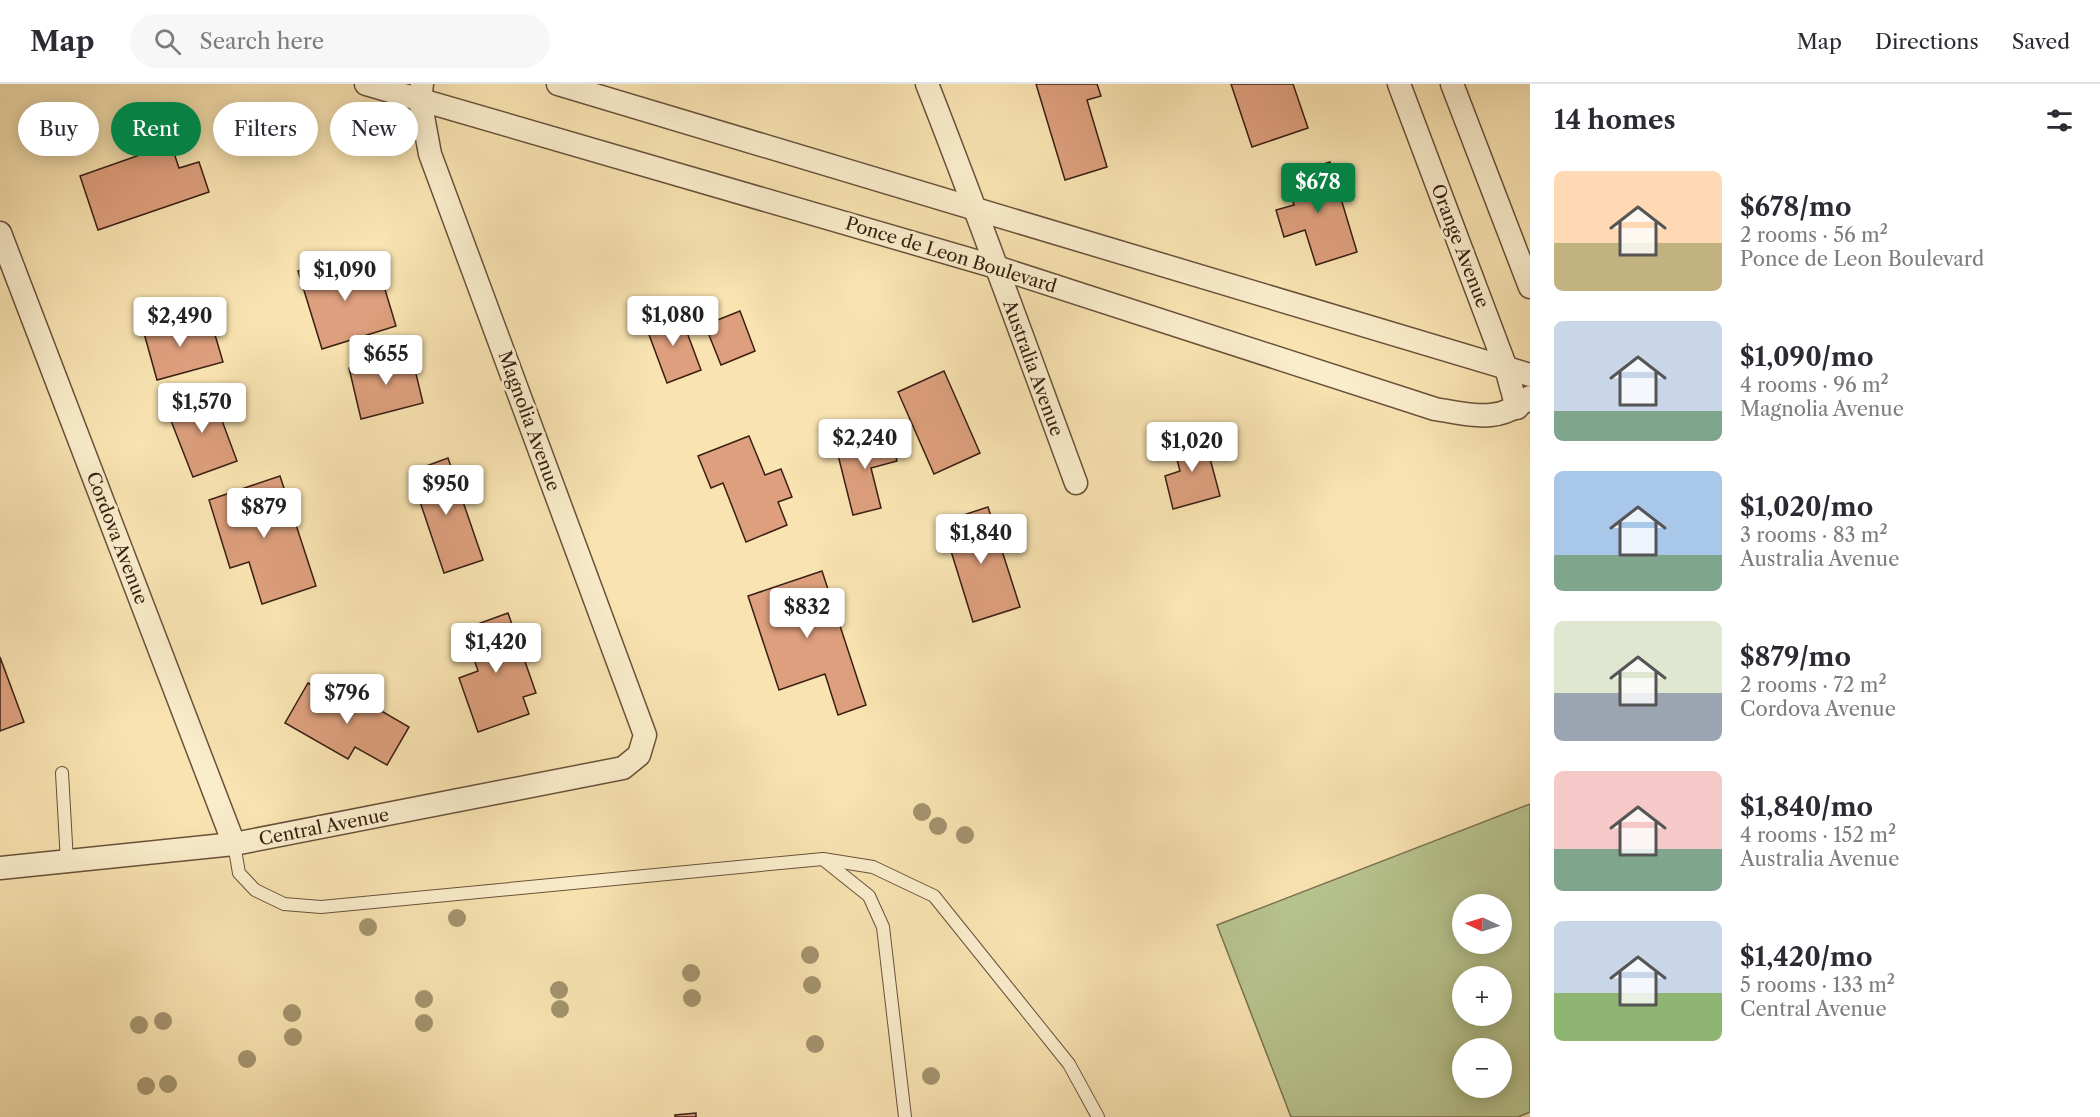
<!DOCTYPE html>
<html lang="en">
<head>
<meta charset="utf-8">
<style>
	:root { --surface:#fff; --page:#f7f7f7; --text:#2b2b33; --muted:#7c7c81; --line:#e1e1e2; --accent:#0b8043 }
	body { margin:0; font-family:"Libre Caslon Text",serif; background:var(--page); color:var(--text); height:100vh; display:flex; flex-direction:column; font-size:22px; white-space:nowrap }
	* { box-sizing:border-box; margin:0 }
	p { font-size:20px; color:var(--muted) }
	.icon { flex:none; width:33px; height:33px; fill:none; stroke:currentColor; stroke-width:2; stroke-linecap:round; stroke-linejoin:round }
	.map { position:relative; flex:1; overflow:hidden }
	.sheet { display:flex; flex-direction:column; background:var(--surface); width:570px }
	.sheet>* { flex:none }
	.hud { position:absolute; left:18px; top:18px; width:570px; height:54px; display:flex; gap:12px }
	.needle { width:39px; rotate:274deg }
	.buttons { position:absolute; left:1452px; top:810px; display:grid; gap:12px }
	.buttons a { display:grid; place-items:center; width:60px; height:60px; border-radius:50%; background:var(--surface); box-shadow:0 3px 15px #0003; font-size:30px }
	.price { position:absolute; translate:-50% -51px; padding:0 14px; border-radius:6px; background:#fff; color:#222; font-size:20px; line-height:39px; filter:drop-shadow(0 2px 3px #0008) }
	.price::after { content:''; position:absolute; left:50%; top:36px; width:18px; height:14px; margin-left:-9px; background:inherit; clip-path:polygon(0 0,100% 0,50% 100%) }
	.price.on { background:var(--accent); color:#fff }
	ul { padding:0; list-style:none }
	li { display:flex; align-items:center; gap:18px; height:150px; padding:0 24px }
	li span { display:grid; place-items:center; flex:none; width:168px; height:120px; border-radius:9px; color:#555 }
	li>.icon { margin-inline-start:auto }
	span .icon { width:72px; height:72px; fill:#fffc; stroke-width:1 }
	li b { font-size:26px }
	h2 { display:flex; justify-content:space-between; align-items:center; height:72px; padding:0 24px; font-size:26px }
	.tag { padding:0 21px; border-radius:27px; background:var(--surface); box-shadow:0 3px 15px #0003; font-size:21px; line-height:54px }
	.tag.on { background:var(--accent); color:#fff }
	header { display:flex; align-items:center; gap:36px; box-sizing:border-box; height:84px; padding:0 30px; background:var(--surface); border-bottom:2px solid var(--line) }
	header strong { font-size:28px }
	nav { display:flex; gap:33px; margin-inline-start:auto; font-size:21px }
	.search { width:420px; height:54px; background:var(--page); display:flex; align-items:center; gap:15px; box-sizing:border-box; padding:0 21px; border-radius:33px; color:var(--muted); font-size:22px }
	main { display:flex; flex:1; min-height:0 }
	.map>svg:first-child { display:block }
</style>
</head>
<body>
<header>
<strong>Map</strong>
<div class="search"><svg class="icon" aria-label="search" viewBox="0 0 24 24"><circle cx="10" cy="10" r="6"/><path d="M15 15l6 6"/></svg>Search here</div>
<nav><a>Map</a><a>Directions</a><a>Saved</a></nav>
</header>
<main>
<div class="map">
<svg width="1530" height="1033" viewBox="0 0 1530 1033">
	<rect width="100%" height="100%" fill="#f8e3b1"/>
	<filter id="stains"><feTurbulence type="fractalNoise" baseFrequency=".00333" numOctaves="4"/><feColorMatrix values="0 0 0 0 .2 0 0 0 0 .09 0 0 0 0 .02 0 0 0 .5 -.17"/></filter>
	<radialGradient id="worn" r=".72"><stop offset=".6" stop-color="#630" stop-opacity="0"/><stop offset="1" stop-color="#630" stop-opacity=".3"/></radialGradient>
	<!-- grass -->
	<path fill="#b8c58f" stroke="#797251" stroke-width="1.5" fill-rule="evenodd" d="M1530,720v308l-12,5h-227l-74,-192zM1462,820h40v40h-40zM1462,892h40v40h-40zM1462,964h40v40h-40z"/>
	<!-- building -->
	<g fill="#dd9f7d" stroke="#3a2013" stroke-width="1.5">
		<polygon points="1036,0 1097,0 1101,12 1087,16 1107,83 1065,96"/>
		<polygon points="1231,0 1293,0 1308,44 1252,63"/>
		<polygon points="171,60 179,84 199,78 209,108 98,146 80,92"/>
		<polygon points="1330,78 1357,168 1316,181 1305,146 1284,153 1276,126 1294,121 1285,92"/>
		<polygon points="349,171 357,196 380,189 396,242 322,265 298,187"/>
		<polygon points="679,227 701,286 667,299 645,240"/>
		<polygon points="740,227 755,267 721,281 705,241"/>
		<polygon points="182,231 187,251 213,244 223,278 157,296 142,242"/>
		<polygon points="411,269 423,319 361,335 349,284"/>
		<polygon points="944,287 980,369 934,390 898,308"/>
		<polygon points="211,307 237,377 193,393 166,324"/>
		<polygon points="1203,348 1220,412 1173,425 1165,392 1180,387 1172,356"/>
		<polygon points="890,349 897,377 871,384 881,424 853,431 836,363"/>
		<polygon points="749,352 765,391 781,385 792,413 778,418 787,441 746,458 723,399 711,404 698,372"/>
		<polygon points="448,374 483,476 444,489 410,388"/>
		<polygon points="280,392 316,502 262,520 249,478 230,484 209,416"/>
		<polygon points="988,423 1020,523 973,538 942,438"/>
		<polygon points="822,487 866,621 838,631 825,590 779,606 748,512"/>
		<polygon points="508,529 536,609 523,613 529,630 478,648 459,594 478,587 464,545"/>
		<polygon points="0,573 24,638 0,647"/>
		<polygon points="308,599 347,622 354,611 409,643 387,681 355,663 348,675 285,639"/>
		<polygon points="696,1029 696,1033 675,1033 675,1031"/>
	</g>
	<g fill="none" stroke-linecap="round" stroke-linejoin="round">
		<defs>
			<g id="service">
				<polyline points="62,689 67,778"/>
				<polyline points="234,760 239,789 255,806 284,820 321,823 823,775 873,783 934,812 1069,980 1098,1033"/>
				<polyline points="824,776 869,812 883,843 905,1033"/>
			</g>
			<g id="minor">
				<path d="M366,0l630,183 439,142c38,6 64,15 95,-12"/>
				<polyline points="558,0 1530,291"/>
				<path d="M927,0c52,132 100,266 149,399"/>
				<polyline points="1399,0 1506,284 1517,324"/>
				<polyline points="1452,0 1530,203"/>
				<polyline points="0,149 234,760"/>
				<polyline points="0,784 234,760 623,684 639,671 645,651 430,70 420,16 422,0"/>
			</g>
		</defs>
		<!-- service casing -->
		<use href="#service" stroke="#6a513a" stroke-width="14"/>
		<!-- minor casing -->
		<use href="#minor" stroke="#6a513a" stroke-width="25"/>
		<!-- service -->
		<use href="#service" stroke="#faedcc" stroke-width="12"/>
		<!-- minor -->
		<use href="#minor" stroke="#faedcc" stroke-width="22"/>
	</g>
	<!-- trees -->
	<g fill="#a4936e">
		<circle cx="922" cy="728" r="9"/>
		<circle cx="938" cy="742" r="9"/>
		<circle cx="965" cy="751" r="9"/>
		<circle cx="457" cy="834" r="9"/>
		<circle cx="368" cy="843" r="9"/>
		<circle cx="810" cy="871" r="9"/>
		<circle cx="691" cy="889" r="9"/>
		<circle cx="812" cy="901" r="9"/>
		<circle cx="559" cy="906" r="9"/>
		<circle cx="692" cy="914" r="9"/>
		<circle cx="424" cy="915" r="9"/>
		<circle cx="560" cy="925" r="9"/>
		<circle cx="292" cy="929" r="9"/>
		<circle cx="163" cy="937" r="9"/>
		<circle cx="424" cy="939" r="9"/>
		<circle cx="139" cy="941" r="9"/>
		<circle cx="293" cy="953" r="9"/>
		<circle cx="815" cy="960" r="9"/>
		<circle cx="247" cy="975" r="9"/>
		<circle cx="931" cy="992" r="9"/>
		<circle cx="168" cy="1000" r="9"/>
		<circle cx="146" cy="1002" r="9"/>
	</g>
	<g text-anchor="middle" stroke-width="6" stroke-linejoin="round" paint-order="stroke">
		<!-- street labels -->
		<g font-size="18" fill="#3a2013" stroke="#faedcc">
			<text transform="translate(1460 162) rotate(69)" y="6">Orange Avenue</text>
			<text transform="translate(951 171) rotate(17)" y="6">Ponce de Leon Boulevard</text>
			<text transform="translate(1033 284) rotate(70)" y="6">Australia Avenue</text>
			<text transform="translate(529 337) rotate(70)" y="6">Magnolia Avenue</text>
			<text transform="translate(117 454) rotate(69)" y="6">Cordova Avenue</text>
			<text transform="translate(324 743) rotate(-11)" y="6">Central Avenue</text>
		</g>
	</g>
	<rect width="100%" height="100%" filter="url(#stains)"/>
	<rect width="100%" height="100%" fill="url(#worn)"/>
</svg>
<div class="buttons">
<a><svg class="needle" viewBox="-14 -14 28 28"><path d="M0-13l5 13h-10z" fill="#e53935"/><path d="M0 13l5-13h-10z" fill="#7c7c81"/></svg></a>
<a>+</a>
<a>−</a>
</div>
<b class="price on" style="left:1318px;top:130px">$678</b>
<b class="price" style="left:345px;top:218px">$1,090</b>
<b class="price" style="left:673px;top:263px">$1,080</b>
<b class="price" style="left:180px;top:264px">$2,490</b>
<b class="price" style="left:386px;top:302px">$655</b>
<b class="price" style="left:202px;top:350px">$1,570</b>
<b class="price" style="left:865px;top:386px">$2,240</b>
<b class="price" style="left:1192px;top:389px">$1,020</b>
<b class="price" style="left:446px;top:432px">$950</b>
<b class="price" style="left:264px;top:455px">$879</b>
<b class="price" style="left:981px;top:481px">$1,840</b>
<b class="price" style="left:807px;top:555px">$832</b>
<b class="price" style="left:496px;top:590px">$1,420</b>
<b class="price" style="left:347px;top:641px">$796</b>
<div class="hud">
<a class="tag">Buy</a>
<a class="tag on">Rent</a>
<a class="tag">Filters</a>
<a class="tag">New</a>
</div>
</div>
<section class="sheet">
<h2>14 homes<svg class="icon" aria-label="filters" viewBox="0 0 24 24"><path d="M4 7h16M4 17h16"/><circle cx="9" cy="7" r="2"/><circle cx="15" cy="17" r="2"/></svg></h2>
<ul>
<li><span style="background:linear-gradient(#ffd9b3 60%,#c2b280 0)"><svg class="icon" aria-label="home" viewBox="0 0 24 24"><path d="M3 11l9-7 9 7M6 9v11h12V9"/></svg></span><div><b>$678/mo</b><p>2 rooms · 56 m²</p><p>Ponce de Leon Boulevard</p></div></li>
<li><span style="background:linear-gradient(#c9d6e8 75%,#7fa58c 0)"><svg class="icon" aria-label="home" viewBox="0 0 24 24"><path d="M3 11l9-7 9 7M6 9v11h12V9"/></svg></span><div><b>$1,090/mo</b><p>4 rooms · 96 m²</p><p>Magnolia Avenue</p></div></li>
<li><span style="background:linear-gradient(#a9c7e8 70%,#7fa58c 0)"><svg class="icon" aria-label="home" viewBox="0 0 24 24"><path d="M3 11l9-7 9 7M6 9v11h12V9"/></svg></span><div><b>$1,020/mo</b><p>3 rooms · 83 m²</p><p>Australia Avenue</p></div></li>
<li><span style="background:linear-gradient(#dfe7d0 60%,#9aa5b1 0)"><svg class="icon" aria-label="home" viewBox="0 0 24 24"><path d="M3 11l9-7 9 7M6 9v11h12V9"/></svg></span><div><b>$879/mo</b><p>2 rooms · 72 m²</p><p>Cordova Avenue</p></div></li>
<li><span style="background:linear-gradient(#f6c9c9 65%,#7fa58c 0)"><svg class="icon" aria-label="home" viewBox="0 0 24 24"><path d="M3 11l9-7 9 7M6 9v11h12V9"/></svg></span><div><b>$1,840/mo</b><p>4 rooms · 152 m²</p><p>Australia Avenue</p></div></li>
<li><span style="background:linear-gradient(#c9d6e8 60%,#8fb573 0)"><svg class="icon" aria-label="home" viewBox="0 0 24 24"><path d="M3 11l9-7 9 7M6 9v11h12V9"/></svg></span><div><b>$1,420/mo</b><p>5 rooms · 133 m²</p><p>Central Avenue</p></div></li>
</ul>
</section>
</main>
</body>
</html>
